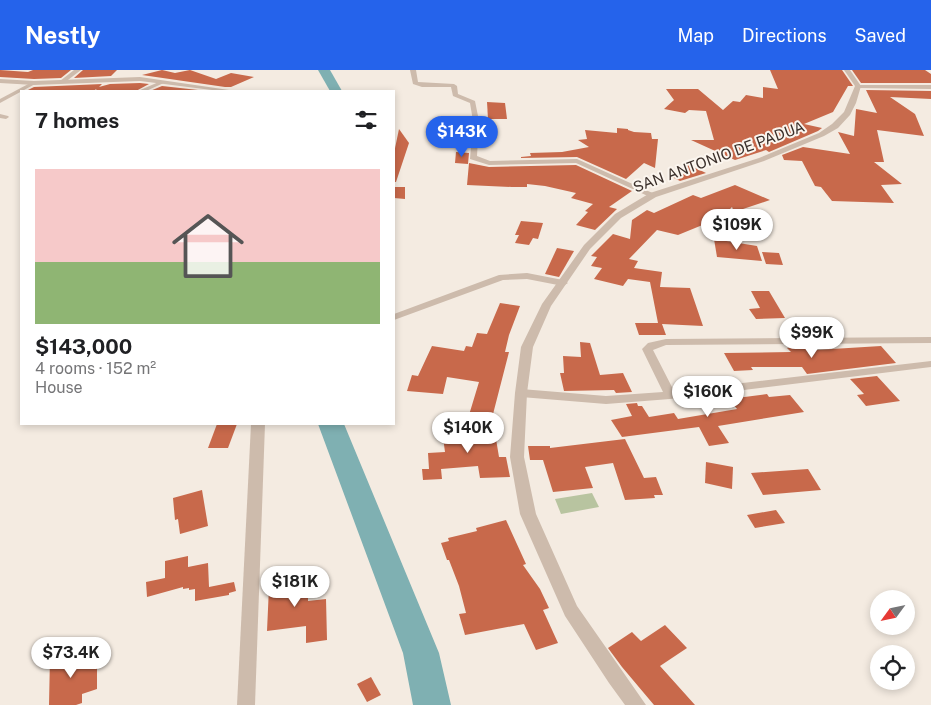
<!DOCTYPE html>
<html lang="en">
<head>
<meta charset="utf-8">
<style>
	:root { --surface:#fff; --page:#f2f2f2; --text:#202124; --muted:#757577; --accent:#2563eb }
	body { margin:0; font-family:"Public Sans",sans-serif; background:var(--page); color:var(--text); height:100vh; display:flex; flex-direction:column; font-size:19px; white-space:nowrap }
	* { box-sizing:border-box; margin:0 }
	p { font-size:16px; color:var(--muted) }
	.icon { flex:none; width:28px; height:28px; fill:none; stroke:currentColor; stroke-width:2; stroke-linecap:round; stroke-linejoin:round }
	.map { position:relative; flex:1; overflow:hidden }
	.sheet { position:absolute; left:20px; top:20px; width:375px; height:335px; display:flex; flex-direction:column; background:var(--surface); border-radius:0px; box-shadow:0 2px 8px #0003 }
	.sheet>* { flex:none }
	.needle { width:32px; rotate:237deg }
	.controls { position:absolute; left:870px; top:520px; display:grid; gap:10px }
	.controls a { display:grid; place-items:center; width:45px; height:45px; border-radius:50%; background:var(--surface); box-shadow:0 2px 8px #0003; font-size:25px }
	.price { position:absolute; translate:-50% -42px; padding:0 11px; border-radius:18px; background:#fff; color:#222; font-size:16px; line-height:32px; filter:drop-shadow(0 1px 2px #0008) }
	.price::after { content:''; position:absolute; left:50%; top:30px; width:15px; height:11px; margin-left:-8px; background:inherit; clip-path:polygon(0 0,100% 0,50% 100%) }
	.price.selected { background:var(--accent); color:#fff }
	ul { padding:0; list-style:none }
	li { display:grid; align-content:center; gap:10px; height:265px; padding:0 15px }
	li span { display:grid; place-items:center; height:155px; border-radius:0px; color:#555 }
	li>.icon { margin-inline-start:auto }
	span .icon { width:90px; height:90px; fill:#fffc; stroke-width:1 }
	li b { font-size:21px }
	h2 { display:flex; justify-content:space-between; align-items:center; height:60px; padding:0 15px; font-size:21px }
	header { display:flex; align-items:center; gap:30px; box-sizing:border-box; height:70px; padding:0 25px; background:var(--accent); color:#fff }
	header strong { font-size:24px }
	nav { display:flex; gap:28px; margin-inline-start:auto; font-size:18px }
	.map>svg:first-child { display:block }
</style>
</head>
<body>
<header>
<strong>Nestly</strong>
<nav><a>Map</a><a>Directions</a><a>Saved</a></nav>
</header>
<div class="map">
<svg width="931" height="635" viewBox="0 0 931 635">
	<rect width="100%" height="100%" fill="#f4ebe1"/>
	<!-- green -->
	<polygon fill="#b8c4a0" points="592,423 599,437 561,444 555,429"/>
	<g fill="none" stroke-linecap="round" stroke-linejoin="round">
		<!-- river -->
		<g fill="#7fb0b2" fill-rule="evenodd">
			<polygon points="318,0 330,0 342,21 330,21"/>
			<polygon points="318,354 344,354 439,583 451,635 413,635 403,583"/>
		</g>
	</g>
	<!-- building -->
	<g fill="#c8694b">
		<polygon points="0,0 28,2 33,0 71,0 61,8 34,9 0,7"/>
		<polygon points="83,0 117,0 111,6 74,8"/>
		<polygon points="162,0 175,3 190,0 216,9 231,3 254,7 231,17 225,17 142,5"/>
		<polygon points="770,0 842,0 853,16 848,16 833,42 804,54 822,58 818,61 769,82 766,80 735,90 691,70 714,70 706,41 689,40 685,43 664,39 674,30 666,19 698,19 723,40 733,31 740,32 746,25 763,28 763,17 778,19"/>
		<polygon points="852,0 925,0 931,4 931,13 861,13"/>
		<polygon points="140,13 149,14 136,21 97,21 96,19 94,21 26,21 34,17 102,14 99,17 110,14"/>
		<polygon points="162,16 207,21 150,21"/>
		<polygon points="866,20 931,21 931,29 890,27 915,44 924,66 877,60 884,92 874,92 902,114 881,115 894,133 832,131 821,117 815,116 802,91 784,90 782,85 803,77 850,84 838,62 854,66 856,39 877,43"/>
		<polygon points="487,32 505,33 507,49 488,49"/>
		<polygon points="617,58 628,59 628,60 634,62 651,63 652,69 658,69 655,98 644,93 626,109 577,87 521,88 521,87 531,86 530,83 562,82 589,77 578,70 587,69 585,60 617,63"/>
		<polygon points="399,59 409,73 396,112 394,112 394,83"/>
		<polygon points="456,82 469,83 468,94 455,93"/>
		<polygon points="469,93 489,97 576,95 632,121 609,137 617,139 595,160 576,155 588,142 585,141 593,134 571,128 576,123 545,116 527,114 527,117 512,117 467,115"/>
		<polygon points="685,93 706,103 680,111 672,107"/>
		<polygon points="735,115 770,130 734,142 732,137 722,147 678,165 657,160 629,189 638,191 634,198 662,202 660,217 690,218 703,256 662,254 666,265 639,265 635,253 658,253 650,212 628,209 623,216 594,209 602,198 591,196 597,187 591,186 613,164 630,169 632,150 647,140 654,143 693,125 701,128"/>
		<polygon points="394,117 405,117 405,129 394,128"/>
		<polygon points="521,151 543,153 538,169 533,168 529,175 515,173 519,165 515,165"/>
		<polygon points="714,169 757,176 762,191 717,187"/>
		<polygon points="557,178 574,181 559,207 545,204"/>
		<polygon points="762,182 779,183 783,195 766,194"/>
		<polygon points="751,221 769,221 785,248 756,249 749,239 760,238"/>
		<polygon points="500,233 520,236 509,265 505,282 509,282 492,348 469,345 479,312 447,307 443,324 407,321 412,305 418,306 432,276 464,281 466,276 472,277 477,263 487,264"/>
		<polygon points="580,272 590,273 600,305 623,303 632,322 616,323 614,320 564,321 560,303 564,303 563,286 581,287"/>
		<polygon points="797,276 812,276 816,280 881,276 896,293 807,304 802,297 751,297 753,300 734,301 724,283 791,282 787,278"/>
		<polygon points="877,306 900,331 866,336 857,325 864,324 850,309"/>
		<polygon points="767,324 769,327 790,325 804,342 718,356 729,373 709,376 699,357 622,367 611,350 632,346 626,334 637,333 638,336 642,336 649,347 674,343 678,349 737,339 729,329"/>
		<polygon points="217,354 237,354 228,378 208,378"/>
		<polygon points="494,357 499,387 506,387 510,407 480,408 478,396 441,399 442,409 423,410 422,399 429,399 428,383 445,382 442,360"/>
		<polygon points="625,369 644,408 656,407 663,425 654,425 655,428 625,430 613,393 585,397 593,418 553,422 543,390 530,390 528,376 550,376 550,378"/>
		<polygon points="706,392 733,397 732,419 705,413"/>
		<polygon points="808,399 821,420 763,425 751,403"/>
		<polygon points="202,420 208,456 180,464 178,449 175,450 173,428"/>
		<polygon points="776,440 785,453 755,458 747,445"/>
		<polygon points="506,450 526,494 523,495 540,519 549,538 543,540 558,573 536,580 524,554 465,565 459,544 466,543 459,516 449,490 447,490 441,473 449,471 448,468 477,461 476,458"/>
		<polygon points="188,486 188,497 208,493 209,517 234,512 236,521 229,523 229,525 195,531 195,519 189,520 189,518 183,519 183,517 147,527 146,512 165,508 165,491"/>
		<polygon points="279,501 279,512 308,508 308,531 326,529 327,570 306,573 306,556 267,561 269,517 265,518 265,504"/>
		<polygon points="665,555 687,578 660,596 695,635 654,635 622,597 608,578 632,562 641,571"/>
		<polygon points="78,579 78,587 86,585 87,595 97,592 97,619 82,624 82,633 76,635 49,635 50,587"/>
		<polygon points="371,607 381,625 367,632 357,614"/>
	</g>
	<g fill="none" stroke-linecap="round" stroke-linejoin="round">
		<!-- minor -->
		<g fill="#cdbbac" fill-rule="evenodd">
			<polygon points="74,0 81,0 64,13 60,13 60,11"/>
			<polygon points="410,0 416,0 418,12 454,14 457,16 458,24 475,31 479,51 477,86 490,91 577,89 657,125 650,127 576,93 489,95 470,89 473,51 470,33 453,26 451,17 422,17 413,14"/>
			<polygon points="161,11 166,12 146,21 138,21"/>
			<polygon points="32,12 37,13 0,33 0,29"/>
			<polygon points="856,15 931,15 931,19 858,18 855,16"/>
			<polygon points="0,44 8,46 9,47 6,49 0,48"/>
			<polygon points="527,203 563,210 568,213 563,216 527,209 503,210 394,250 394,244 499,205"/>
			<polygon points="931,267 931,273 666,275 653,280 674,321 931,291 931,297 670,329 606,334 521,327 515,323 521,319 606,326 663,322 642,279 648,273 666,269"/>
		</g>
		<!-- tertiary -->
		<g fill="#cdbbac" fill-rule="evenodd">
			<polygon points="844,0 850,0 861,16 856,33 850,45 838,58 824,66 764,91 656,127 621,148 590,179 551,236 533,277 527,323 524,387 536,444 577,536 646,635 625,635 609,613 565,546 520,444 510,387 515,323 521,277 542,234 584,175 615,144 650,123 759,88 819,63 832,54 844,42 855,16"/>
			<polygon points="140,7 236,21 220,21 140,11 34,15 0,13 0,9 34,11"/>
			<polygon points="251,354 265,354 255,635 237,635"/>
		</g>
	</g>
	<g text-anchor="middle" stroke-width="4" stroke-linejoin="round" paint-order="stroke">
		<!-- street labels -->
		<g font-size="15" fill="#3b302b" stroke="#fbf5ee">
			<text transform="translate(719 87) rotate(-20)" y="5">SAN ANTONIO DE PADUA</text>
		</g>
	</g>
</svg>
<div class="controls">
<a><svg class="needle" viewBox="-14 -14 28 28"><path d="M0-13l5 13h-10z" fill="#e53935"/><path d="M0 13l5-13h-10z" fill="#757577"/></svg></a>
<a><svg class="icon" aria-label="locate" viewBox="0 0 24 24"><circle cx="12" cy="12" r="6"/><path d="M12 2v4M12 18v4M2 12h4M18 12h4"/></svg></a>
</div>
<b class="price selected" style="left:462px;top:88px">$143K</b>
<b class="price" style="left:737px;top:181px">$109K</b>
<b class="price" style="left:812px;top:289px">$99K</b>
<b class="price" style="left:708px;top:348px">$160K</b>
<b class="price" style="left:468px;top:384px">$140K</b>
<b class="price" style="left:295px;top:538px">$181K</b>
<b class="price" style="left:71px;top:609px">$73.4K</b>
<section class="sheet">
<h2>7 homes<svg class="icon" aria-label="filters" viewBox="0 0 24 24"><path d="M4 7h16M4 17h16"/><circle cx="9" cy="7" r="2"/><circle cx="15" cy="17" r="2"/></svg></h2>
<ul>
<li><span style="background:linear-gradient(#f6c9c9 60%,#8fb573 0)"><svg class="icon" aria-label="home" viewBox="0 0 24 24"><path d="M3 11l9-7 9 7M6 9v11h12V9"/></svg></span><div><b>$143,000</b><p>4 rooms · 152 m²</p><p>House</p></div></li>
</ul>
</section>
</div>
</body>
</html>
